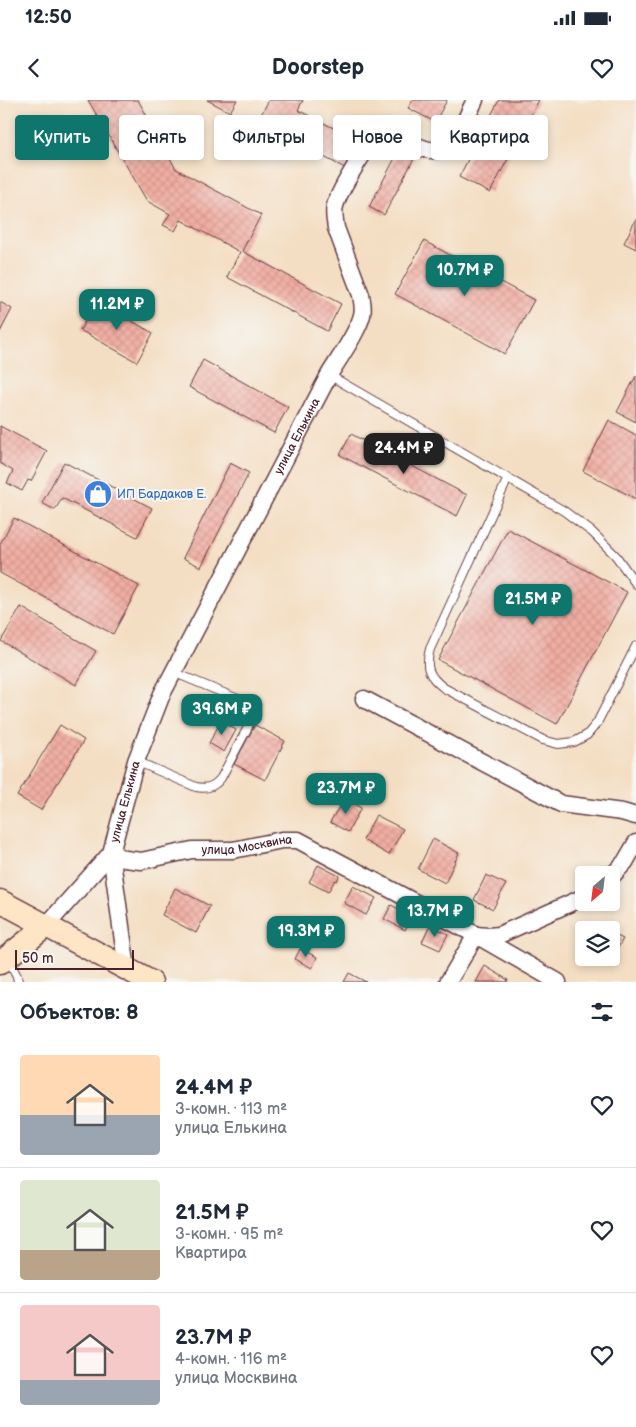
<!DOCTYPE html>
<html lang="ru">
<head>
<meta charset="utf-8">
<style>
	:root { --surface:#fff; --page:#f6f6f7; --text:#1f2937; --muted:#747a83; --line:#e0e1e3; --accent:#0f766e }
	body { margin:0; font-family:"Balsamiq Sans",sans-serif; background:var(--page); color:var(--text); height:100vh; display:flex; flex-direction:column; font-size:19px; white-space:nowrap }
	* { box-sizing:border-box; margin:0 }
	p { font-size:16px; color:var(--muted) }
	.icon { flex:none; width:28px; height:28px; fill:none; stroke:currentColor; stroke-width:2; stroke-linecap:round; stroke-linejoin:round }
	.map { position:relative; height:882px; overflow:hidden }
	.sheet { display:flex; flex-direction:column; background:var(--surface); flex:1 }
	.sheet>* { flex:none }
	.hud { position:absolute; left:15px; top:15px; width:606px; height:45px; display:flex; gap:10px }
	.needle { width:32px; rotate:208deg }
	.controls { position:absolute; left:575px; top:766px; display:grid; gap:10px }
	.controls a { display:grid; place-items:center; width:45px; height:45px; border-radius:5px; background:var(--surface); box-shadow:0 2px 8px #0003; font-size:25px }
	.scale { position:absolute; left:15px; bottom:12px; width:119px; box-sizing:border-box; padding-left:5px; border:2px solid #4a1f2b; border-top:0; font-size:14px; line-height:18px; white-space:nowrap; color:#4a1f2b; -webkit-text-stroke:4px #f6f6f2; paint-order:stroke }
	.price { position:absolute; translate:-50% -42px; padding:0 11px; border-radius:10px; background:var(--accent); color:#fff; font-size:16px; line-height:32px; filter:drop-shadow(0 1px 2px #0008) }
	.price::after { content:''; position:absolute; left:50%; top:30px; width:15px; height:11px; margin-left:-8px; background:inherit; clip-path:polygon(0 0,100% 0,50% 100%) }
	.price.current { background:#222; color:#fff }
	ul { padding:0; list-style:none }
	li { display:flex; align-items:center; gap:15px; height:125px; padding:0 20px }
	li+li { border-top:1px solid var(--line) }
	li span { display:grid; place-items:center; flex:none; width:140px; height:100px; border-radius:5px; color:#555 }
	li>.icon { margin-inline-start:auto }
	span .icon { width:60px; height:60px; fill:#fffc; stroke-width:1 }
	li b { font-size:21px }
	h2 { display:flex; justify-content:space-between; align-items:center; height:60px; padding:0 20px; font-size:21px }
	.pill { padding:0 18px; border-radius:5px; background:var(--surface); box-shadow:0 2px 8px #0003; font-size:18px; line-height:45px }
	.pill.current { background:var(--accent); color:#fff }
	.status { display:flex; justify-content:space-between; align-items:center; height:35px; padding:0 25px; background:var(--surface); direction:ltr }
	.status svg { height:14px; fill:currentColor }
	header { display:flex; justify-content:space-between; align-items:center; height:65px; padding:0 20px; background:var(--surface); font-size:22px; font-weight:600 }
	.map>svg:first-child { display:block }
</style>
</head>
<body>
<div class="status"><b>12:50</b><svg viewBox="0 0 49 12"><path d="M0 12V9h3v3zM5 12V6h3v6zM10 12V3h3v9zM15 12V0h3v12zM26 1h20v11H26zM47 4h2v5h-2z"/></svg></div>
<header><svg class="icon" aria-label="back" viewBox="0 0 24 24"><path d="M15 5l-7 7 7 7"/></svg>Doorstep<svg class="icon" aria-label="heart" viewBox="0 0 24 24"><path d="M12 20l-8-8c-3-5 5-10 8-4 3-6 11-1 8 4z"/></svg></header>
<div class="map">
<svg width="636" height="882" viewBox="0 0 636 882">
	<defs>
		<pattern id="building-cross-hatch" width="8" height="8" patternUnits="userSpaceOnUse" patternTransform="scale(1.25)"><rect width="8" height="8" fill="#f1aea3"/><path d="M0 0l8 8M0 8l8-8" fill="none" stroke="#d0958c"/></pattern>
	</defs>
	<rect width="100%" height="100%" fill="#f6f6f2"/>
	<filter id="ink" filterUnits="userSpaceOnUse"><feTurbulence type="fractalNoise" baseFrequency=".02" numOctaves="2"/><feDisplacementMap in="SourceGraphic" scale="10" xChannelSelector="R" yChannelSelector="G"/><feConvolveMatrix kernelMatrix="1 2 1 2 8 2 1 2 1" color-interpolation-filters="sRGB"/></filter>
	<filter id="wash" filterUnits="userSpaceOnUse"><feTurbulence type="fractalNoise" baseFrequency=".0096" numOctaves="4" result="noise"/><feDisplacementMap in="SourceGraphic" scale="20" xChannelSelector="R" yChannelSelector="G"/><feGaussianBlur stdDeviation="1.12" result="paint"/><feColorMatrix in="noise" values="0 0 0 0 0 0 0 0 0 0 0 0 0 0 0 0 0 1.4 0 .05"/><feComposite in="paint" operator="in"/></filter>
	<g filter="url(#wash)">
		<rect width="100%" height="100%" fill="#f4dec3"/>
		<g id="blocks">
			<!-- building -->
			<g fill="url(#building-cross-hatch)">
				<polygon points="88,0 138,0 176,69 261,115 242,151 341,204 327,231 227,177 240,152 181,120 175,131 163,125 170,114 147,101"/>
				<polygon points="207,0 237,0 230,12"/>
				<polygon points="269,0 303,0 298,10 359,41 345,68 257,22"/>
				<polygon points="413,0 447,0 435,22 408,8"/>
				<polygon points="499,0 539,0 490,93 459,77"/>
				<polygon points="403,43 418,51 384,115 369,107"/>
				<polygon points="636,119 636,149 624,143"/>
				<polygon points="424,141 534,200 505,254 395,194"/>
				<polygon points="97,201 153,233 137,262 80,230"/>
				<polygon points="0,202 12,209 0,232"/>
				<polygon points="203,260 288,307 274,333 189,287"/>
				<polygon points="636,276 636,322 617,312"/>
				<polygon points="609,320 636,335 636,399 583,371"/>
				<polygon points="0,326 47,351 31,381 28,380 22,391 7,383 13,371 0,363"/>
				<polygon points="351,334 467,395 457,416 340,355"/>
				<polygon points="64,362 152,408 137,437 62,398 55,410 42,403"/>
				<polygon points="230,363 249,373 201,467 183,458"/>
				<polygon points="14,418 139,486 113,534 0,473 0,444"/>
				<polygon points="508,429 627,492 557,624 438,560"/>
				<polygon points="21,507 96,551 76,585 1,541"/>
				<polygon points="221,621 236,630 224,652 209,643"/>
				<polygon points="60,625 84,640 41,710 17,696"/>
				<polygon points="255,625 285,641 265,680 234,664"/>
				<polygon points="344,699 361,708 348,732 330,722"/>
				<polygon points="376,715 403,729 389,755 363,740"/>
				<polygon points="433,739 459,753 445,783 418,769"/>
				<polygon points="318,765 339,776 337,781 335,780 328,792 309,782"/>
				<polygon points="486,775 506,784 493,809 474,800"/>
				<polygon points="353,786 376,798 366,815 344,803"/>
				<polygon points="175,788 210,806 196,833 162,815"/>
				<polygon points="391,805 412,816 405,830 384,819"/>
				<polygon points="430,825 448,834 440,850 422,842"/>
				<polygon points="611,833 623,839 615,853 611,851"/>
				<polygon points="300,849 317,857 312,868 295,859"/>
				<polygon points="485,866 508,880 507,882 476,882"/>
				<polygon points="349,873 366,882 344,882"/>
			</g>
		</g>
	</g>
	<g filter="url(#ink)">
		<use href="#blocks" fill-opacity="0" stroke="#643c42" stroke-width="1"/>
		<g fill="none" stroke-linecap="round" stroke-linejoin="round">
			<defs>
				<g id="lane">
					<polyline points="329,275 564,411 592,432 616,456 636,484"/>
					<path d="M508,378l-78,171c-5,18 -2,27 14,39l99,52 15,4 16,-2 13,-7 10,-12 39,-77"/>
					<path d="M136,661l60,26c11,2 18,0 25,-9l27,-51c4,-14 2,-20 -10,-28l-65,-27"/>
					<polyline points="8,859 17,876 18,882"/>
				</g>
				<g id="street">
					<polyline points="364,599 561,704 622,712 636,716"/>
					<path id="s1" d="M111,753l14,6 16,2 51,-11h41l49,-10h16l178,95 82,47"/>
					<polyline points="111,753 127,870"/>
					<polyline points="611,777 625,762 636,743"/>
					<path id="s2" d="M46,826l65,-73 25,-92 26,-67 167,-319c9,-15 30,-45 33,-60 2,-7 0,-13 -1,-20l-25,-67c-1,-8 -3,-15 -1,-22 3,-12 28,-56 37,-62 5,-4 12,-6 18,-6 18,-1 33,17 51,11 16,-5 27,-35 34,-49"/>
					<polyline points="448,882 476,835 488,836 499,835 584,797"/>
				</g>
				<g id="secondary">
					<polyline points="0,801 151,882"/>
					<polyline points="0,863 46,826"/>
				</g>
			</defs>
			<!-- lane casing -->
			<use href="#lane" stroke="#643c42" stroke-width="10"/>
			<!-- street casing -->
			<use href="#street" stroke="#643c42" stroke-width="19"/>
			<!-- secondary casing -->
			<use href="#secondary" stroke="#643c42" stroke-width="25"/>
			<!-- lane -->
			<use href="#lane" stroke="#fff" stroke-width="8"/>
			<!-- street -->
			<use href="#street" stroke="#fff" stroke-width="16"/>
			<!-- secondary -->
			<use href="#secondary" stroke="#fee5c5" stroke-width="22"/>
		</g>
	</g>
	<!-- icons -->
	<defs>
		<symbol id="shop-disc" viewBox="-11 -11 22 22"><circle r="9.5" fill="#3f7fe0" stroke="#f6f6f2"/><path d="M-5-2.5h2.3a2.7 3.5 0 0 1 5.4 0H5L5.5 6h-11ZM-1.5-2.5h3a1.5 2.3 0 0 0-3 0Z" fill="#fff"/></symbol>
	</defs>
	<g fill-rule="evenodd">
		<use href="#shop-disc" x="82" y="378" width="32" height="32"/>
	</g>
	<g text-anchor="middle" stroke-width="4" stroke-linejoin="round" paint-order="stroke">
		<!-- street labels -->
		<g font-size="12" fill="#4a1f2b" stroke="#f6f6f2">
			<text dy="4" stroke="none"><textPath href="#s2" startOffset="556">улица Елькина</textPath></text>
			<text dy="4" stroke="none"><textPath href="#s2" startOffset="151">улица Елькина</textPath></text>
			<text dy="4" stroke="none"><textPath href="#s1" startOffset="139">улица Москвина</textPath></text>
		</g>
		<!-- shop labels -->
		<g font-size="12" fill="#366cbe" stroke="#f6f6f2" text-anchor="start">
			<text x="117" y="398">ИП Бардаков Е.</text>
		</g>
	</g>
</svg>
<div class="controls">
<a><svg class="needle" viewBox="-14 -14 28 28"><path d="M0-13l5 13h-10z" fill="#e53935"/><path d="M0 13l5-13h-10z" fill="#747a83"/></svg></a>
<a><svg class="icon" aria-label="layers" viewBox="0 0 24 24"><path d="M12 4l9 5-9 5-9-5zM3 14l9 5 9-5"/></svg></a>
</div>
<div class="scale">50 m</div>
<b class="price" style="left:465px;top:197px">10.7M ₽</b>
<b class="price" style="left:117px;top:231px">11.2M ₽</b>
<b class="price current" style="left:404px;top:375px">24.4M ₽</b>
<b class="price" style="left:533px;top:526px">21.5M ₽</b>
<b class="price" style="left:222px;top:636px">39.6M ₽</b>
<b class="price" style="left:346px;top:715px">23.7M ₽</b>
<b class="price" style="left:435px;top:838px">13.7M ₽</b>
<b class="price" style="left:306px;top:858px">19.3M ₽</b>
<div class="hud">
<a class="pill current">Купить</a>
<a class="pill">Снять</a>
<a class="pill">Фильтры</a>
<a class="pill">Новое</a>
<a class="pill">Квартира</a>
</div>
</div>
<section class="sheet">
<h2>Объектов: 8<svg class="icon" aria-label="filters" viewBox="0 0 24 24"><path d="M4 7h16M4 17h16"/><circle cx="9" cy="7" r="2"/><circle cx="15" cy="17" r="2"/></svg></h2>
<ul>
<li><span style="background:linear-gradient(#ffd9b3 60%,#9aa5b1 0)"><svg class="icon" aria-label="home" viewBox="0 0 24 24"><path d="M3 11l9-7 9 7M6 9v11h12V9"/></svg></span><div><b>24.4M ₽</b><p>3-комн. · 113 m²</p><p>улица Елькина</p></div><svg class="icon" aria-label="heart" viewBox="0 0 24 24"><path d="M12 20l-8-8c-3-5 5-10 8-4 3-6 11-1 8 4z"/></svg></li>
<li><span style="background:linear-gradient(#dfe7d0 70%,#b9a48a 0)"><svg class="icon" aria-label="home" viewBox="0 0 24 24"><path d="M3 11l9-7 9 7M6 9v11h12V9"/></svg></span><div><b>21.5M ₽</b><p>3-комн. · 95 m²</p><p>Квартира</p></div><svg class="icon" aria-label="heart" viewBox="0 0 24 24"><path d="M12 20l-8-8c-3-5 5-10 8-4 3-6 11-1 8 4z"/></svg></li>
<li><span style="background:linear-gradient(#f6c9c9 75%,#9aa5b1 0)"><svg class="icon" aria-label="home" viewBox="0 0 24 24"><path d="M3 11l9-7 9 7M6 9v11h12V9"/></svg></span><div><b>23.7M ₽</b><p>4-комн. · 116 m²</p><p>улица Москвина</p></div><svg class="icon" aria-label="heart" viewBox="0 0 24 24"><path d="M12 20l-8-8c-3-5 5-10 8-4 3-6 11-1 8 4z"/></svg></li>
</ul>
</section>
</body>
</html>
